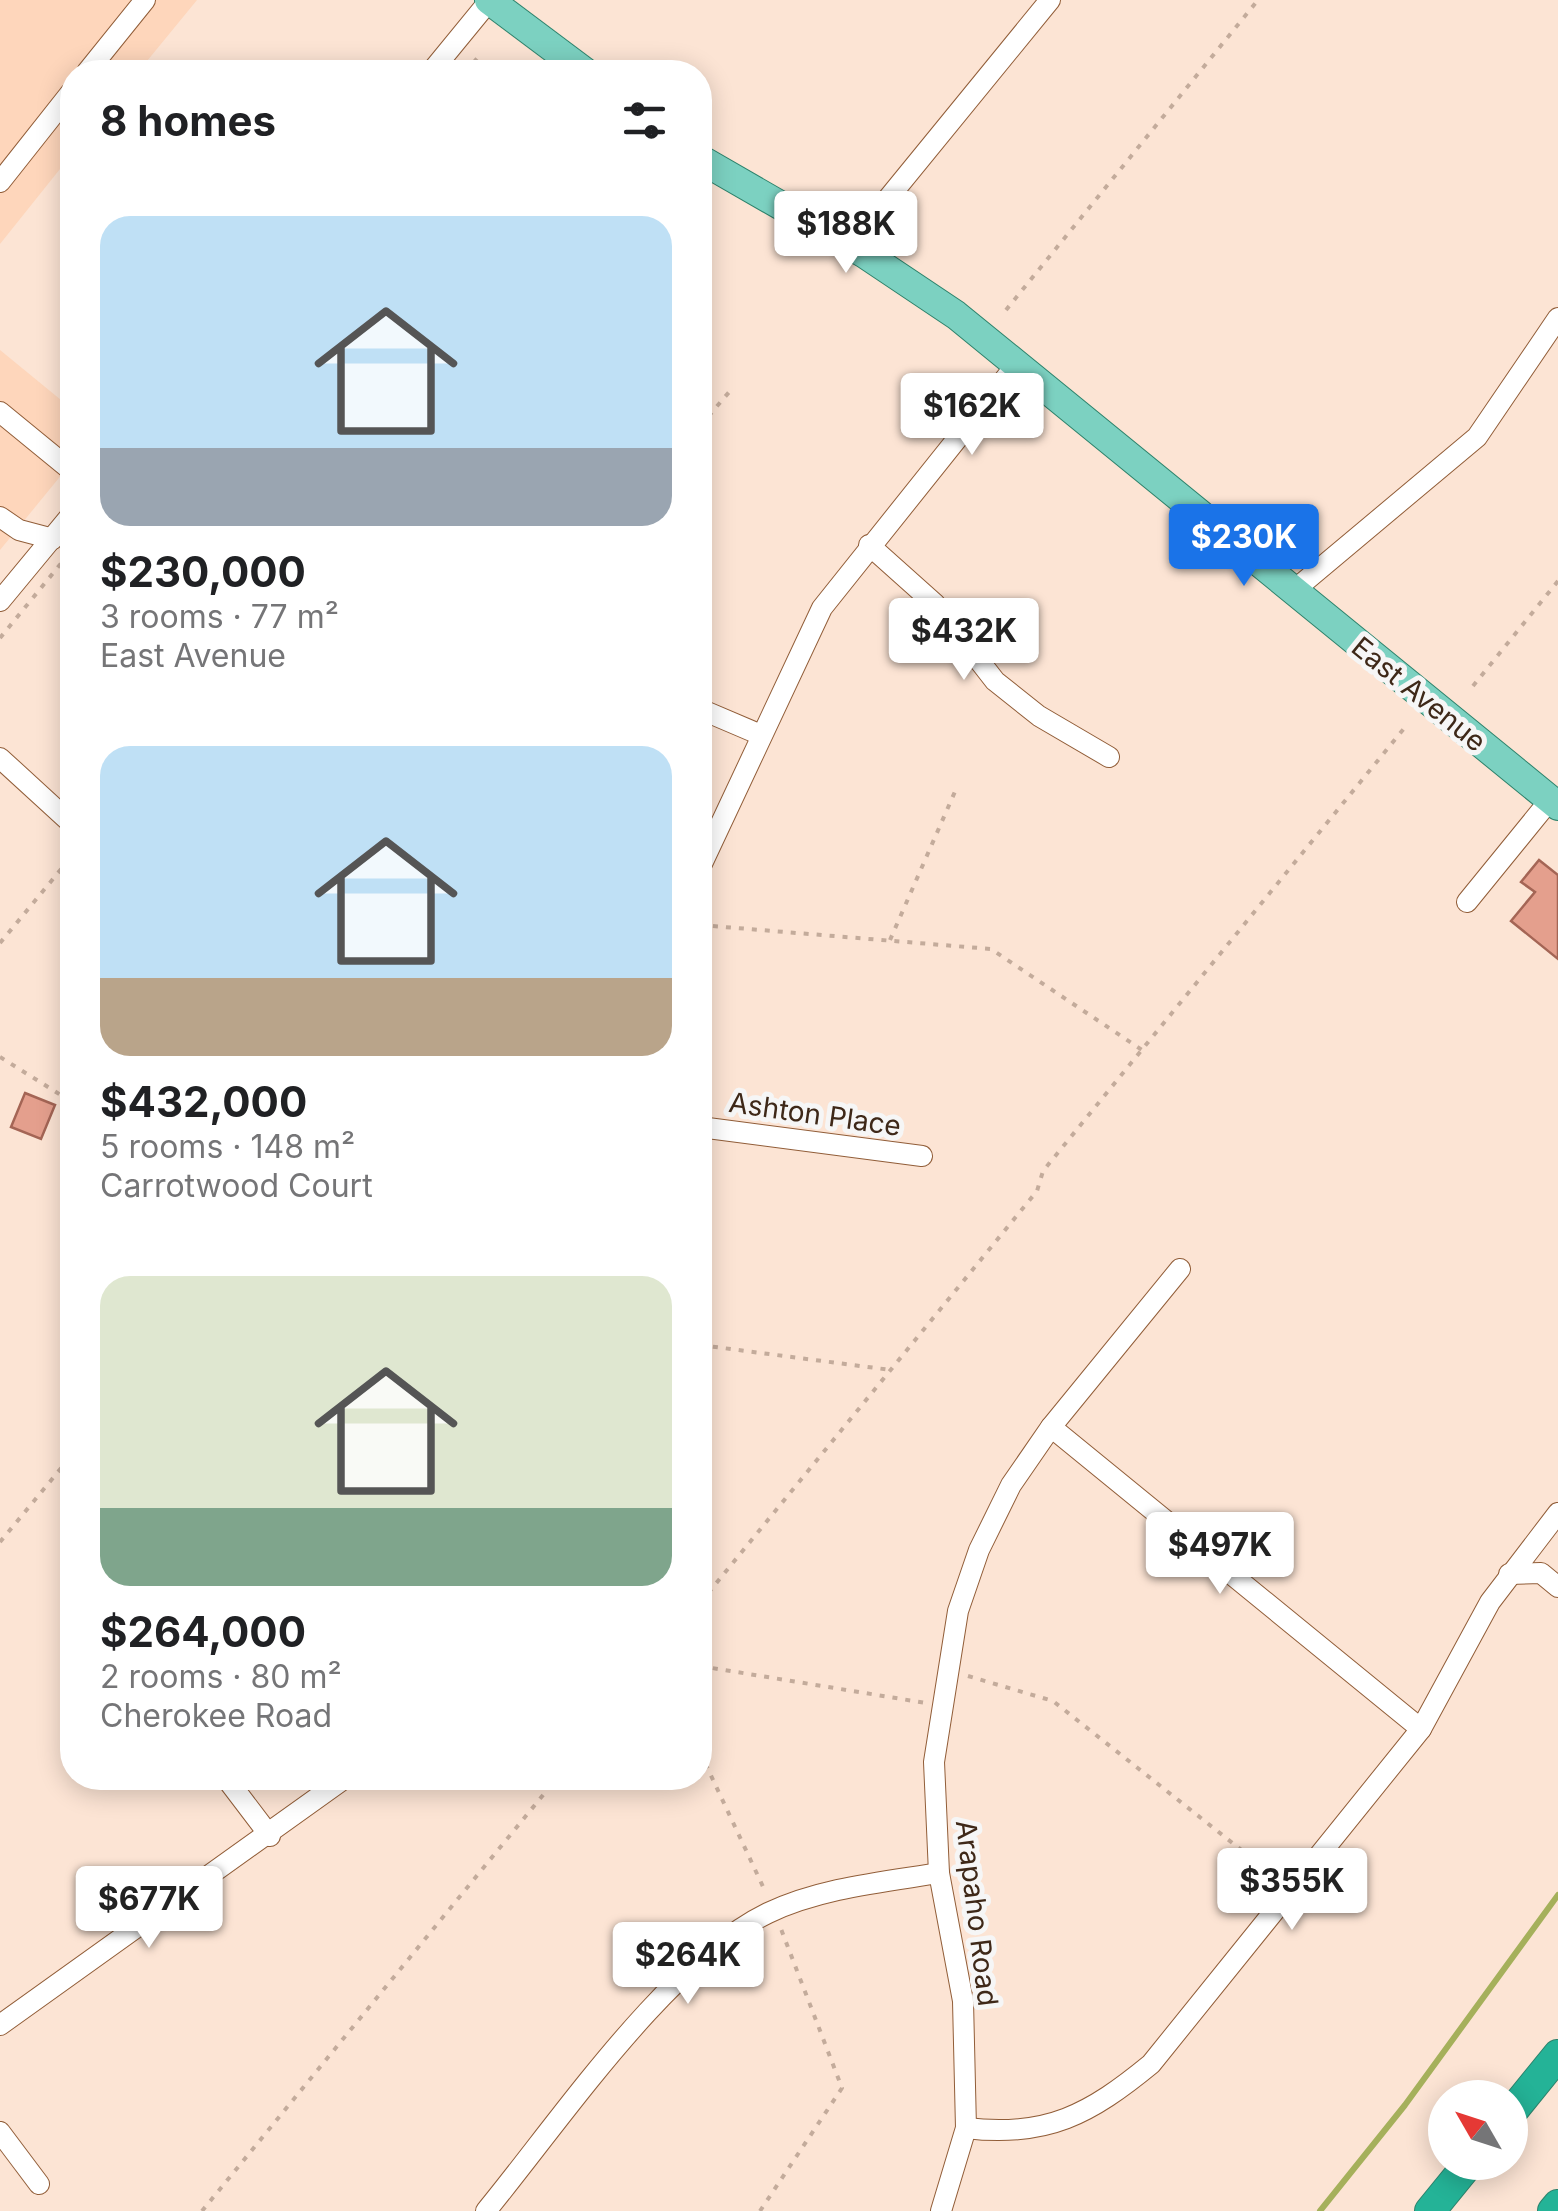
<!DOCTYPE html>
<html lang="en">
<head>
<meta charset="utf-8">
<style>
	:root { --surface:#fff; --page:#f2f2f2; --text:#202124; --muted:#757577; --accent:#1a73e8 }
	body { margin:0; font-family:Inter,sans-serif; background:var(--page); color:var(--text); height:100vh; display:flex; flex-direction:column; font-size:38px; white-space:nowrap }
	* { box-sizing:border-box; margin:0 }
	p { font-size:32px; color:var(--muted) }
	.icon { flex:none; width:55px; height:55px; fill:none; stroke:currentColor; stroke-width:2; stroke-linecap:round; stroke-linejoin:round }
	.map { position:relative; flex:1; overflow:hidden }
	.side { position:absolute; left:60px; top:60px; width:652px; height:1730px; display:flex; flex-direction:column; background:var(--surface); border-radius:40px; box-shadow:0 5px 25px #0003 }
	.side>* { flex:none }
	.needle { width:65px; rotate:309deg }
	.buttons { position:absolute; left:1428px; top:2080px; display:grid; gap:20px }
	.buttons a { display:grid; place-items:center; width:100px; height:100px; border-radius:50%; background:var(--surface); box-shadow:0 5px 25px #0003; font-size:50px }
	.price { position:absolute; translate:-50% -85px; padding:0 22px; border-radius:10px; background:#fff; color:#222; font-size:32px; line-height:65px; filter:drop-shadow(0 2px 5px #0008) }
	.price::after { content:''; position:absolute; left:50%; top:60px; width:30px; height:22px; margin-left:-15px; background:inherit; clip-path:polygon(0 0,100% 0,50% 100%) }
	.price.selected { background:var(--accent); color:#fff }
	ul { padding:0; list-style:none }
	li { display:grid; align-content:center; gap:20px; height:530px; padding:0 40px }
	li span { display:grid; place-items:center; height:310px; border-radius:30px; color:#555 }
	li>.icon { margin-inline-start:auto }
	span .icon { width:180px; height:180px; fill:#fffc; stroke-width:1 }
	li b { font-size:42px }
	h2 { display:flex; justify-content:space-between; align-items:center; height:120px; padding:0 40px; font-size:42px }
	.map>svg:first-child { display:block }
</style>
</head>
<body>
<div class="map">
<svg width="1558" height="2211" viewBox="0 0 1558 2211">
	<rect width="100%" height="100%" fill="#fce4d4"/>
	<!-- built -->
	<g fill="#fed6bb">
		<polygon points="0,0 197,0 138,72 72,72 72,154 0,244"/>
		<polygon points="0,350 72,409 72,462 0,550"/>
	</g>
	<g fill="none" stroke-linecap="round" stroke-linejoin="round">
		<!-- stream -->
		<polyline stroke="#a5b05b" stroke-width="6" points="1320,2211 1405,2105 1558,1895"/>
	</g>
	<!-- building -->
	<g fill="#e49f8d" stroke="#a46555" stroke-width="2.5">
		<polygon points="1539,860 1558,875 1558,959 1511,921 1535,892 1521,882"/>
		<polygon points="25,1093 55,1105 41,1139 11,1127"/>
	</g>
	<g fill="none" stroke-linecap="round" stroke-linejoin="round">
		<defs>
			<g id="minor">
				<polyline points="87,72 145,0"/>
				<polyline points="431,72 490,0"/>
				<polyline points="0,182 72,91"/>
				<polyline points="850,245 1050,0"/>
				<polyline points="0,412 72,471"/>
				<polyline points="0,517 19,530 53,539"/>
				<polyline points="869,545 935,604 995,681 1039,716 1109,757"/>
				<polyline points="1292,592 1477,437 1558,318"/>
				<polyline points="0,601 72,514"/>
				<polyline points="700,709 761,735"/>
				<polyline points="0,758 72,824"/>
				<polyline points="700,868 822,608 1016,365"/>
				<polyline points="1467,902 1550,800"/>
				<polyline points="700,1127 922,1156"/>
				<polyline points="1051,1427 1421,1729"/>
				<polyline points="1509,1574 1541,1573 1558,1587"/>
				<polyline points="226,1778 270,1836"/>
				<polyline points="0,2025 345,1778"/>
				<path d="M966,2128c81,10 124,-14 185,-64l270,-335 69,-127 68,-89"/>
				<polyline points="0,2132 39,2184"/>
				<path d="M486,2211c74,-90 180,-248 282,-298 52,-25 115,-31 171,-40"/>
				<polyline points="941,2211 966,2128 963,2001 939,1873 934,1762 958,1611 979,1550 1011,1485 1051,1427 1180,1269"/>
			</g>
			<g id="major">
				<polyline points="489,0 585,72"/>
				<polyline points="700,159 865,254 956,315 1558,806"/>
			</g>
			<g id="highway">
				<polyline points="1510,2114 1558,2055"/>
				<polyline points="1430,2211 1470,2162"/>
				<polyline points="1553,2211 1558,2205"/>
			</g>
		</defs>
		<!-- minor casing -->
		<use href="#minor" stroke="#915d38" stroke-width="22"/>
		<!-- major casing -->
		<use href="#major" stroke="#2d826b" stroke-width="30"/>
		<!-- highway casing -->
		<use href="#highway" stroke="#2d826b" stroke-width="32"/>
		<!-- path -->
		<g stroke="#c3ab9b" stroke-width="4" stroke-dasharray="5 8" stroke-linecap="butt">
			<polyline points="465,72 481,54"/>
			<polyline points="1006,310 1258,0"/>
			<polyline points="700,426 730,391"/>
			<polyline points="0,638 72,550"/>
			<polyline points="1473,686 1558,581"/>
			<polyline points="700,925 991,949 1142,1050"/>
			<polyline points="890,940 957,787"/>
			<polyline points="0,943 72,856"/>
			<polyline points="0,1057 72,1102"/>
			<polyline points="700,1345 891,1370"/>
			<polyline points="0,1542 72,1455"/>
			<polyline points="700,1603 1037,1191 1043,1171 1406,726"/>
			<polyline points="700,1666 926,1703"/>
			<polyline points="968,1676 1053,1701 1278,1879"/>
			<polyline points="700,1752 766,1893"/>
			<polyline points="202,2211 557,1778"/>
			<polyline points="760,2211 842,2088 781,1929"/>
		</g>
		<!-- minor -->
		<use href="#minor" stroke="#fff" stroke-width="20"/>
		<!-- major -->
		<use href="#major" stroke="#7cd1c1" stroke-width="28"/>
		<!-- highway -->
		<use href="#highway" stroke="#24b397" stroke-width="30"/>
	</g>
	<g text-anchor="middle" stroke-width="10" stroke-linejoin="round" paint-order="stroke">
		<!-- street labels -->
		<g font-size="28" fill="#3e2818" stroke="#f6f6f6">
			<text transform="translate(1419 694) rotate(39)" y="10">East Avenue</text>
			<text transform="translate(815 1114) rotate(8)" y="10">Ashton Place</text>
			<text transform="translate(977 1913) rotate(83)" y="10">Arapaho Road</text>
		</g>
	</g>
</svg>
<div class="buttons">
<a><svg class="needle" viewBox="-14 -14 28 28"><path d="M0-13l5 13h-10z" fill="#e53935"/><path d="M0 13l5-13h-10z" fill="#757577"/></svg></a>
</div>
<b class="price" style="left:846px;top:276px">$188K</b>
<b class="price" style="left:972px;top:458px">$162K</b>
<b class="price selected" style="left:1244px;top:589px">$230K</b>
<b class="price" style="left:964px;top:683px">$432K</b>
<b class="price" style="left:1220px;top:1597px">$497K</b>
<b class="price" style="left:1292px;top:1933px">$355K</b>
<b class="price" style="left:149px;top:1951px">$677K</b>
<b class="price" style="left:688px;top:2007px">$264K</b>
<section class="side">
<h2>8 homes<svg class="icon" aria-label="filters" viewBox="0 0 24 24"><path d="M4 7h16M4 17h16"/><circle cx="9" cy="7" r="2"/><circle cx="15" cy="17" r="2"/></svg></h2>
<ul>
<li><span style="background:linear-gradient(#bfe0f5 75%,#9aa5b1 0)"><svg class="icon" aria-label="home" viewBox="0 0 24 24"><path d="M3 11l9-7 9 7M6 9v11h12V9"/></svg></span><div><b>$230,000</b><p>3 rooms · 77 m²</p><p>East Avenue</p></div></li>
<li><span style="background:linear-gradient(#bfe0f5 75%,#b9a48a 0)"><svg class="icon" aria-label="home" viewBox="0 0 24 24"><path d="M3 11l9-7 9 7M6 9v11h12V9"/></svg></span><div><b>$432,000</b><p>5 rooms · 148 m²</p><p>Carrotwood Court</p></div></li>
<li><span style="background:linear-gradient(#dfe7d0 75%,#7fa58c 0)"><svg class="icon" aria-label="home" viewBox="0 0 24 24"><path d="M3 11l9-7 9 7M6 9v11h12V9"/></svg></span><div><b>$264,000</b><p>2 rooms · 80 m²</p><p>Cherokee Road</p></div></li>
</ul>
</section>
</div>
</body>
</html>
